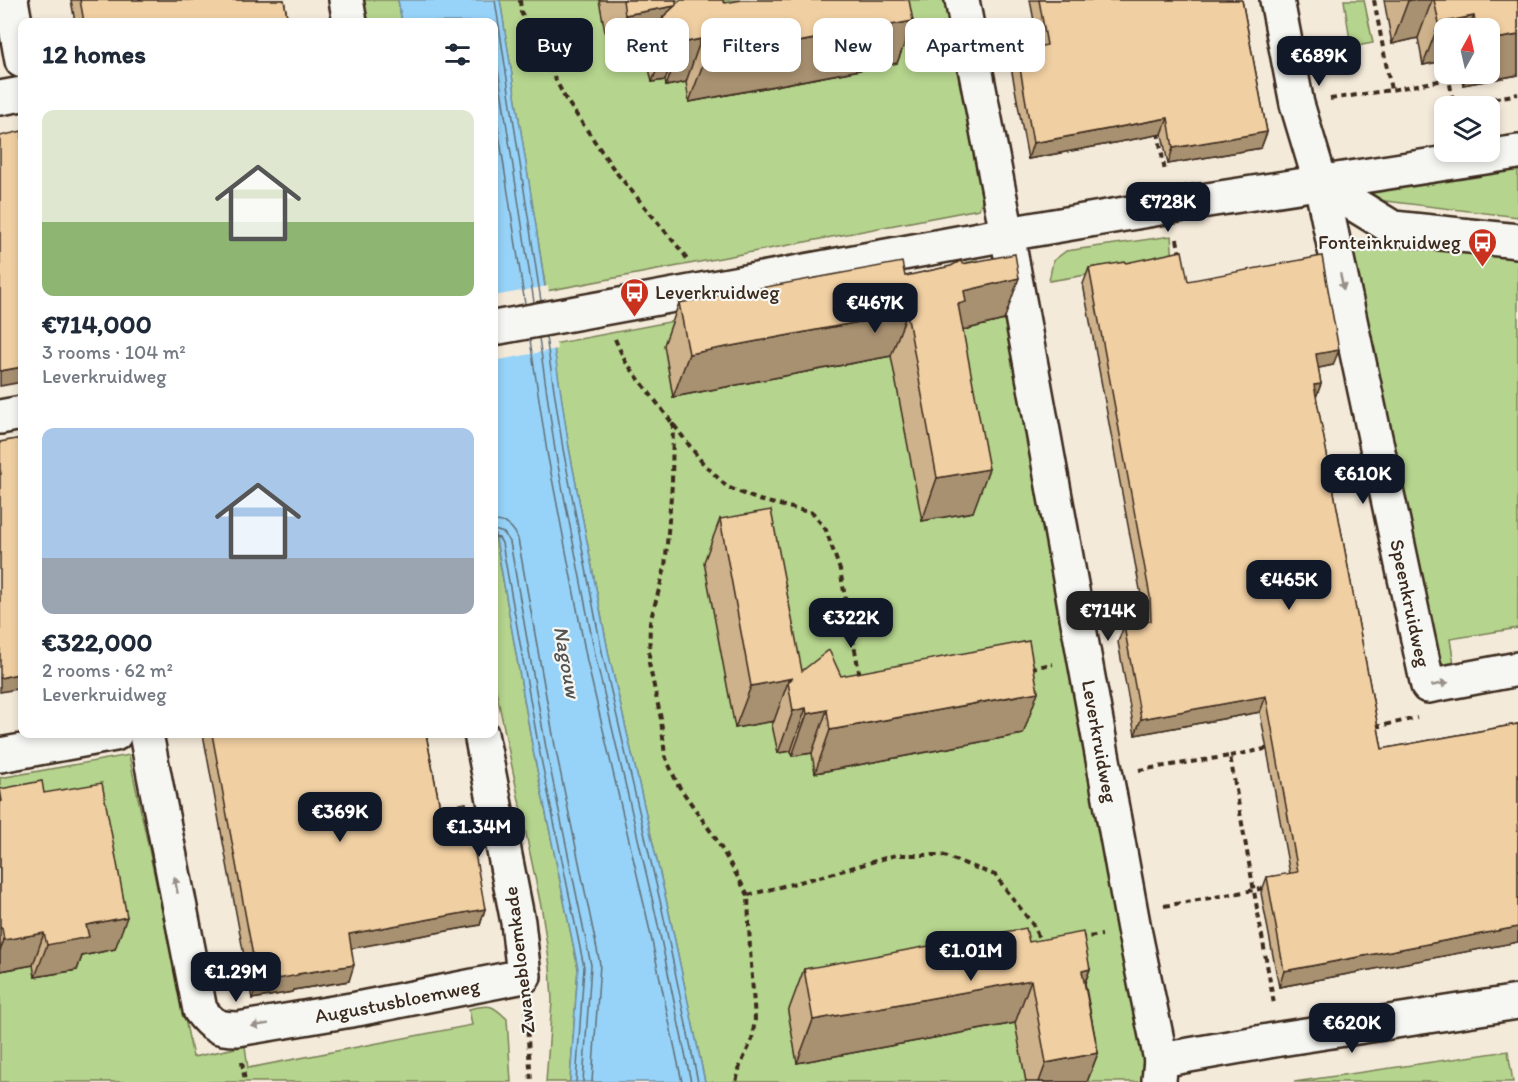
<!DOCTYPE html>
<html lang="en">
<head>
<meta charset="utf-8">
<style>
	:root { --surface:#fff; --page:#f2f2f3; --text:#1f2937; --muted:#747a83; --accent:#111827 }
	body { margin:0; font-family:Itim,sans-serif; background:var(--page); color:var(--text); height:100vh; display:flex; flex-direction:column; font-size:22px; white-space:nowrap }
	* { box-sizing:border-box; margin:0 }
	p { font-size:20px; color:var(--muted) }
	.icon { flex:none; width:33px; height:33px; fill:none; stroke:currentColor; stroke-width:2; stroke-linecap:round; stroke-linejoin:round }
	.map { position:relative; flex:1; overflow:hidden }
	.side { position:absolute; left:18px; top:18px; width:480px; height:720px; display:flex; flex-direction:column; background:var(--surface); border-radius:12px; box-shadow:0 3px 9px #0003 }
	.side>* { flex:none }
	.top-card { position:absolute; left:516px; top:18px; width:570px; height:54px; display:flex; gap:12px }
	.needle { width:39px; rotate:8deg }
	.buttons { position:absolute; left:1434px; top:18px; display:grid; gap:12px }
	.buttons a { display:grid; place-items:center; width:66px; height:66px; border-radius:12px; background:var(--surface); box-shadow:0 3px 9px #0003; font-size:30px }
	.price { position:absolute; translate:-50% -51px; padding:0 14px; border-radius:12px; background:var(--accent); color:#fff; font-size:20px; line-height:39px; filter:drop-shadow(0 2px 3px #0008) }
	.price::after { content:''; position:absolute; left:50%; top:36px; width:18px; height:14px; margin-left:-9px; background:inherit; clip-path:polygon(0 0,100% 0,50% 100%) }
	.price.selected { background:#222; color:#fff }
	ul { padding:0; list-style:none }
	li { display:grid; align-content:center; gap:12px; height:318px; padding:0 24px }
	li span { display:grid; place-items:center; height:186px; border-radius:12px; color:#555 }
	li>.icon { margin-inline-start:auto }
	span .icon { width:108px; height:108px; fill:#fffc; stroke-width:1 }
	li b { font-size:26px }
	h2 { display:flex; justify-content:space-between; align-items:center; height:72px; padding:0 24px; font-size:26px }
	.chip { padding:0 21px; border-radius:12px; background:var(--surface); box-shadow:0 3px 9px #0003; font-size:21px; line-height:54px }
	.chip.selected { background:var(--accent); color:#fff }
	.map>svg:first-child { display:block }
</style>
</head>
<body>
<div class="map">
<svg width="1518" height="1082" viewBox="0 0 1518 1082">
	<rect width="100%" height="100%" fill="#f4eada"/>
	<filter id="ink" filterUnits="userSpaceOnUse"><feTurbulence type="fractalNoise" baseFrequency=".0167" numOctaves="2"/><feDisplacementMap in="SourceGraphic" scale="12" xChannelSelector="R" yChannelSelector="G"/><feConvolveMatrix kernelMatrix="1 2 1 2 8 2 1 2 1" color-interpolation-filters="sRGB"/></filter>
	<g filter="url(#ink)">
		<!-- green -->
		<g fill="#b5d48d" stroke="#787f56" stroke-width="1.5">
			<polygon points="358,0 398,0 402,22 363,22"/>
			<polygon points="500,0 948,0 985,193 979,209 546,291"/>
			<polygon points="1344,0 1364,0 1373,43 1351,47"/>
			<polygon points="1518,159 1518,217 1360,198 1367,184"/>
			<polygon points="1171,236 1173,261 1049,281 1053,261 1066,251"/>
			<polygon points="1375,237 1518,256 1518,628 1450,639 1455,670 1432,659 1351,255"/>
			<polygon points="977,260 995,266 1148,1056 1144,1082 705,1082 668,908 609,656 569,448 553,344 890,280"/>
			<polygon points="494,528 533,750 578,968 570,1082 546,1082 552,1001 550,967 542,911 494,680"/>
			<path d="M129,755l64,302 52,-11 3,22 224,-43 -3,-16c20,-5 23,-5 38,10l4,63h-511v-304z"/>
			<polygon points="1508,1051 1513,1082 1294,1082"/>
		</g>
		<!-- water -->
		<polygon fill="#97d3f8" stroke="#728fa1" stroke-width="1.5" points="398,0 500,0 535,220 569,448 609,656 668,908 705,1082 570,1082 578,968 533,750 494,528 494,22 402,22"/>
		<!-- pier -->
		<polygon fill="#f4eada" points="548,286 557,349 494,361 494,296"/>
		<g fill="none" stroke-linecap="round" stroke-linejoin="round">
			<!-- shore -->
			<g stroke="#606e75" stroke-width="1.5">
				<polyline points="495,0 541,301"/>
				<polyline points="494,44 534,302"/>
				<polyline points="494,101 525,304"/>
				<polyline points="546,337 563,449 603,657 662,909 698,1082"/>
				<polyline points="539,338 555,450 596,659 655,911 691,1082"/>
				<polyline points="530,340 547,452 587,661 646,913 682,1082"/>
				<path d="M494,521c12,0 20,6 24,18l37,207 45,218 -8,118"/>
				<polyline points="494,530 504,533 510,542 546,748 591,965 583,1082"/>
				<polyline points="494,537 499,538 502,543 539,749 584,967 576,1082"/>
			</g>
			<defs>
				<g id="minor">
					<polyline points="11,0 22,61"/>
					<polyline points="346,0 350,22"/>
					<path id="s1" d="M962,0l45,234 127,695 27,131"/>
					<path id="s2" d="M1277,0l20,104 24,80 107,502 90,-17"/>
					<polyline points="0,98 22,94"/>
					<polyline points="1321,184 1393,228 1518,241"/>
					<polyline points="494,328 1007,234 1201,201 1518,152"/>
					<polyline points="0,417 22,413"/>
					<path id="s3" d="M146,734l54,276c12,16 17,19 38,19l119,-20 167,-33 -6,-54 -37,-188"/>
					<polyline points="0,755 115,734"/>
					<polyline points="1159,1080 1161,1060 1280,1039 1518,1002"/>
				</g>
			</defs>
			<!-- minor casing -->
			<use href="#minor" stroke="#3b2a1e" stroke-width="38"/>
			<!-- path -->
			<g stroke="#3b2a1e" stroke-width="4" stroke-dasharray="6 4.5" stroke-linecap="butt">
				<polyline points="520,0 521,12 565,98 615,171 684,254 687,259"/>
				<polyline points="1374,0 1391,90"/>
				<polyline points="1330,99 1391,90 1449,79 1454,106 1518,94"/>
				<polyline points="1158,132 1165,172"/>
				<polyline points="1177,239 1180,255"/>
				<polyline points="615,339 625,361 702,462 727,487 759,500 813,513 826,530 840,570 860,677"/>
				<polyline points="673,423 672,484 665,568 650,622 649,663 661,719 665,756 678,785 716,839 748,895 750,950 755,1019 752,1040 740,1066 736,1082"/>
				<polyline points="1031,668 1053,664"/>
				<polyline points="1375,727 1417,718"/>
				<polyline points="1230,756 1270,748"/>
				<polyline points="1139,770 1230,756 1274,1004"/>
				<polyline points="748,895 827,875 896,855 942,855 995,875 1033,925 1041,943"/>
				<polyline points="1164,906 1266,888"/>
				<polyline points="1079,938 1102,935"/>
				<polyline points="526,1010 531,1082"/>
				<polyline points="242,1062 245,1082"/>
			</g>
			<!-- minor -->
			<use href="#minor" stroke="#f6f6f2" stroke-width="33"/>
		</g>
		<!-- wall -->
		<g fill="#ceb28b" stroke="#3b2a1e" stroke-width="1.5">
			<polygon points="71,0 284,0 288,22 75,22"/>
			<polygon points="599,0 676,0 676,4 725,3 913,21 897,63 689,102 686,82 666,86 665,80 652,82 647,59 651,50 610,58"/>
			<polygon points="1030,0 1242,0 1267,132 1261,148 1168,164 1162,134 1028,159 1011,67 1017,51 1039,47"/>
			<polygon points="1384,0 1518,0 1518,75 1463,85 1461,74 1490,74 1490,28 1444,28 1444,61 1423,65 1418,38 1392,44"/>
			<polygon points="1126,263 1188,281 1333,365 1318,368 1321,384 1316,397 1382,749 1518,724 1518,942 1279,987 1261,893 1267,877 1290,874 1260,712 1135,735 1118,642 1124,626 1145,622 1144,611 1083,284 1089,268"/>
			<polygon points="905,276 1004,320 963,330 973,512 922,521 891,356 673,397 664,345 679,303"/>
			<polygon points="720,519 802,671 841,676 1023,734 815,773 812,753 792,756 791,751 778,753 772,725 774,721 735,728 704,562"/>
			<polygon points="203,734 426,734 440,808 485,909 480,925 351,948 349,981 293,990 292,992 252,999"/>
			<polygon points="0,789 44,793 115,949 82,956 77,970 35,977 33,965 0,971"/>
			<polygon points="1029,942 1090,969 1085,983 1098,1053 1087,1082 1026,1082 1015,1023 797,1063 788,1012 804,969"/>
		</g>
		<!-- shaded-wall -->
		<g fill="#a89171" stroke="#3b2a1e" stroke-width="1.5">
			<polygon points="1412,0 1432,0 1418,38 1392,44 1408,1"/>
			<polygon points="675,6 663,17 651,50 610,58 625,15"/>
			<polygon points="1474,16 1469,28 1444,28 1444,61 1423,65 1439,23"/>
			<polygon points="913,21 897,63 689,102 705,59"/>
			<polygon points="1518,35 1518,75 1463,85 1467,74 1490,74 1490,40"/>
			<polygon points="681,38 665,80 652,82 668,40"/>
			<polygon points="701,39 686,82 666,86 682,43"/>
			<polygon points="1168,118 1162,134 1028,159 1033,143"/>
			<polygon points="1267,132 1261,148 1168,164 1173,148"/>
			<polygon points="1019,278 1004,320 955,332 943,346 964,291"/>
			<polygon points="907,313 891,356 673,397 689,354"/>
			<polygon points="1339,350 1333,365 1310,370 1316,354"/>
			<polygon points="22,367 22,382 0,386 0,371"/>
			<polygon points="1321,384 1315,400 1314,385"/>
			<polygon points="989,469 973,512 922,521 937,478"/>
			<polygon points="22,673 22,688 0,692 0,678"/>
			<polygon points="793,678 788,682 774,721 735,728 751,686"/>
			<polygon points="1038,692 1023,734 815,773 830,730"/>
			<polygon points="1266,696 1260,712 1135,735 1141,719"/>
			<polygon points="806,708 791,751 778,753 793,711"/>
			<polygon points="827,710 812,753 792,756 807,714"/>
			<polygon points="485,909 480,925 343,950 349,934"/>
			<polygon points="127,917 115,949 82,956 77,970 35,977 47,945 86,925"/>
			<polygon points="1518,927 1518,942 1279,987 1284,971"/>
			<polygon points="44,933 33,965 0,971 0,951 4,940"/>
			<polygon points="354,965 349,981 293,990 292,992 252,999 258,983 298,974"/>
			<polygon points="1090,969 1074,1011 1082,971"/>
			<polygon points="1031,980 1015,1023 797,1063 813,1020"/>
			<polygon points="1098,1053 1087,1082 1039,1082 1046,1063"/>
		</g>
		<!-- building -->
		<g fill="#f0cfa2" stroke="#3b2a1e" stroke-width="1.5">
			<polygon points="80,0 284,0 288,22 84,22"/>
			<polygon points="623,0 676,0 676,4 681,0 722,0 725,3 742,0 909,0 913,21 705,59 701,39 682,43 681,38 668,40 663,17 675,6 625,15"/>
			<polygon points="1039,0 1242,0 1267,132 1173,148 1168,118 1033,143 1017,51 1047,45"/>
			<polygon points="1434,0 1518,0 1518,35 1490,40 1490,28 1476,28 1474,16 1439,23"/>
			<polygon points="22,131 22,367 0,371 0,136"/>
			<polygon points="1182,251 1188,281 1322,256 1339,350 1316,354 1321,384 1314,385 1382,749 1518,724 1518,927 1284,971 1267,877 1298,872 1266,696 1141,719 1124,626 1151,621 1150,596 1089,268 1125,262 1126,263"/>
			<polygon points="1015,254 1019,278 964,291 966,302 958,304 989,469 937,478 907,313 689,354 679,303 902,262 905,276 951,266 960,261 963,264"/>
			<polygon points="22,438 22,673 0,678 0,474 1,474 0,469 0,442"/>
			<polygon points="771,510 802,671 829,650 841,676 1029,641 1038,692 830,730 827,710 807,714 806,708 793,711 788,682 793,678 751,686 720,519"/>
			<polygon points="212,734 426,734 440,808 466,803 485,909 349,934 354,965 298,974 298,975 258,983"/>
			<polygon points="42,781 44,793 102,783 127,917 86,925 89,937 47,945 44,933 4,940 2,928 0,928 0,802 2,801 0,789"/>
			<polygon points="1026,928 1029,942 1083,932 1090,969 1082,971 1098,1053 1046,1063 1031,980 813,1020 804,969"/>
		</g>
		<!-- one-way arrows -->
		<defs><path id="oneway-solid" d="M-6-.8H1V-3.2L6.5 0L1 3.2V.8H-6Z" transform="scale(1.5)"/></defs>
		<g fill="#989088">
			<use href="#oneway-solid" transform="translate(1342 282) rotate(78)"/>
			<use href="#oneway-solid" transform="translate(1440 684) rotate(-11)"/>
			<use href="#oneway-solid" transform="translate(176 885) rotate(-101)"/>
			<use href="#oneway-solid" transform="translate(260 1025) rotate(171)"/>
		</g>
	</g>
	<!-- icons -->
	<defs>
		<symbol id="bus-pin" viewBox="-11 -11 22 30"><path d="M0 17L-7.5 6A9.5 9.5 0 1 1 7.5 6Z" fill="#c8321e" stroke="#f6f6f2"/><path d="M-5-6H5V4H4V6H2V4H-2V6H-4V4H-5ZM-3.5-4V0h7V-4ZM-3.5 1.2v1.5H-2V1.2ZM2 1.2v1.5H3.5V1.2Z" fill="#fff"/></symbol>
	</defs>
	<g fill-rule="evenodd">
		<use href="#bus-pin" x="1466" y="226" width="33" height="45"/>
		<use href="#bus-pin" x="618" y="276" width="33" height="45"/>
	</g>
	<g text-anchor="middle" stroke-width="4.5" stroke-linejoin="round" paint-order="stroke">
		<!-- poi labels -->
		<g font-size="20" fill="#3b2a1e" stroke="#f6f6f2" text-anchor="end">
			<text x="1461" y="249">Fonteinkruidweg</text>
			<text x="655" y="299" text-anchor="start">Leverkruidweg</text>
		</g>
		<!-- street labels -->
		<g font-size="20" fill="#3b2a1e" stroke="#f6f6f2">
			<text dy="7" stroke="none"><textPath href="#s2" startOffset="618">Speenkruidweg</textPath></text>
			<text dy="7" stroke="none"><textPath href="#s1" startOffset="754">Leverkruidweg</textPath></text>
			<text transform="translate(519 960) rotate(-97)" y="7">Zwanebloemkade</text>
			<text dy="7" stroke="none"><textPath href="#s3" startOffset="488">Augustusbloemweg</textPath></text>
		</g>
		<!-- water labels -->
		<g font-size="21" font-style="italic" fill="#525454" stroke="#f6f6f2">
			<text transform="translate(567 662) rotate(80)" y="7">Nagouw</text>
		</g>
	</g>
</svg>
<div class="buttons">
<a><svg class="needle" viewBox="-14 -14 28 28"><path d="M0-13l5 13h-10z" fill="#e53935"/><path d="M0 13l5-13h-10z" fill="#747a83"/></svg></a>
<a><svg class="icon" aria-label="layers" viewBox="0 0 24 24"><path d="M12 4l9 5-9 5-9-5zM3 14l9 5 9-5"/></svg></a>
</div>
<b class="price" style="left:1319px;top:87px">€689K</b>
<b class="price" style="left:1168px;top:233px">€728K</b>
<b class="price" style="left:875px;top:334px">€467K</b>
<b class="price" style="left:1363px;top:505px">€610K</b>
<b class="price" style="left:1289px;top:611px">€465K</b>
<b class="price selected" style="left:1108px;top:642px">€714K</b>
<b class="price" style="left:851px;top:649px">€322K</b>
<b class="price" style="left:340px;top:843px">€369K</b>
<b class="price" style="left:479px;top:858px">€1.34M</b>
<b class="price" style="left:971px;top:982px">€1.01M</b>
<b class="price" style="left:236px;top:1003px">€1.29M</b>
<b class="price" style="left:1352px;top:1054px">€620K</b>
<div class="top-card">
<a class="chip selected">Buy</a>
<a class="chip">Rent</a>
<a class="chip">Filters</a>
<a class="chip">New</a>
<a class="chip">Apartment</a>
</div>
<section class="side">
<h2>12 homes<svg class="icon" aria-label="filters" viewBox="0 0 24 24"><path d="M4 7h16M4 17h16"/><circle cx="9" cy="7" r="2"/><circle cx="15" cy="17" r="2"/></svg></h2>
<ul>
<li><span style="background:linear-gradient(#dfe7d0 60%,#8fb573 0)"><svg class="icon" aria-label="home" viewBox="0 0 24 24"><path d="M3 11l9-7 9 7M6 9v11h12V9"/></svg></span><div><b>€714,000</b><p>3 rooms · 104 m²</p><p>Leverkruidweg</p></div></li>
<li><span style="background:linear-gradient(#a9c7e8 70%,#9aa5b1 0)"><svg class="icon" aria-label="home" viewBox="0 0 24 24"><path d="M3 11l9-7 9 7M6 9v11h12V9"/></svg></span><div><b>€322,000</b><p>2 rooms · 62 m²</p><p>Leverkruidweg</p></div></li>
</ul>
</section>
</div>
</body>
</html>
